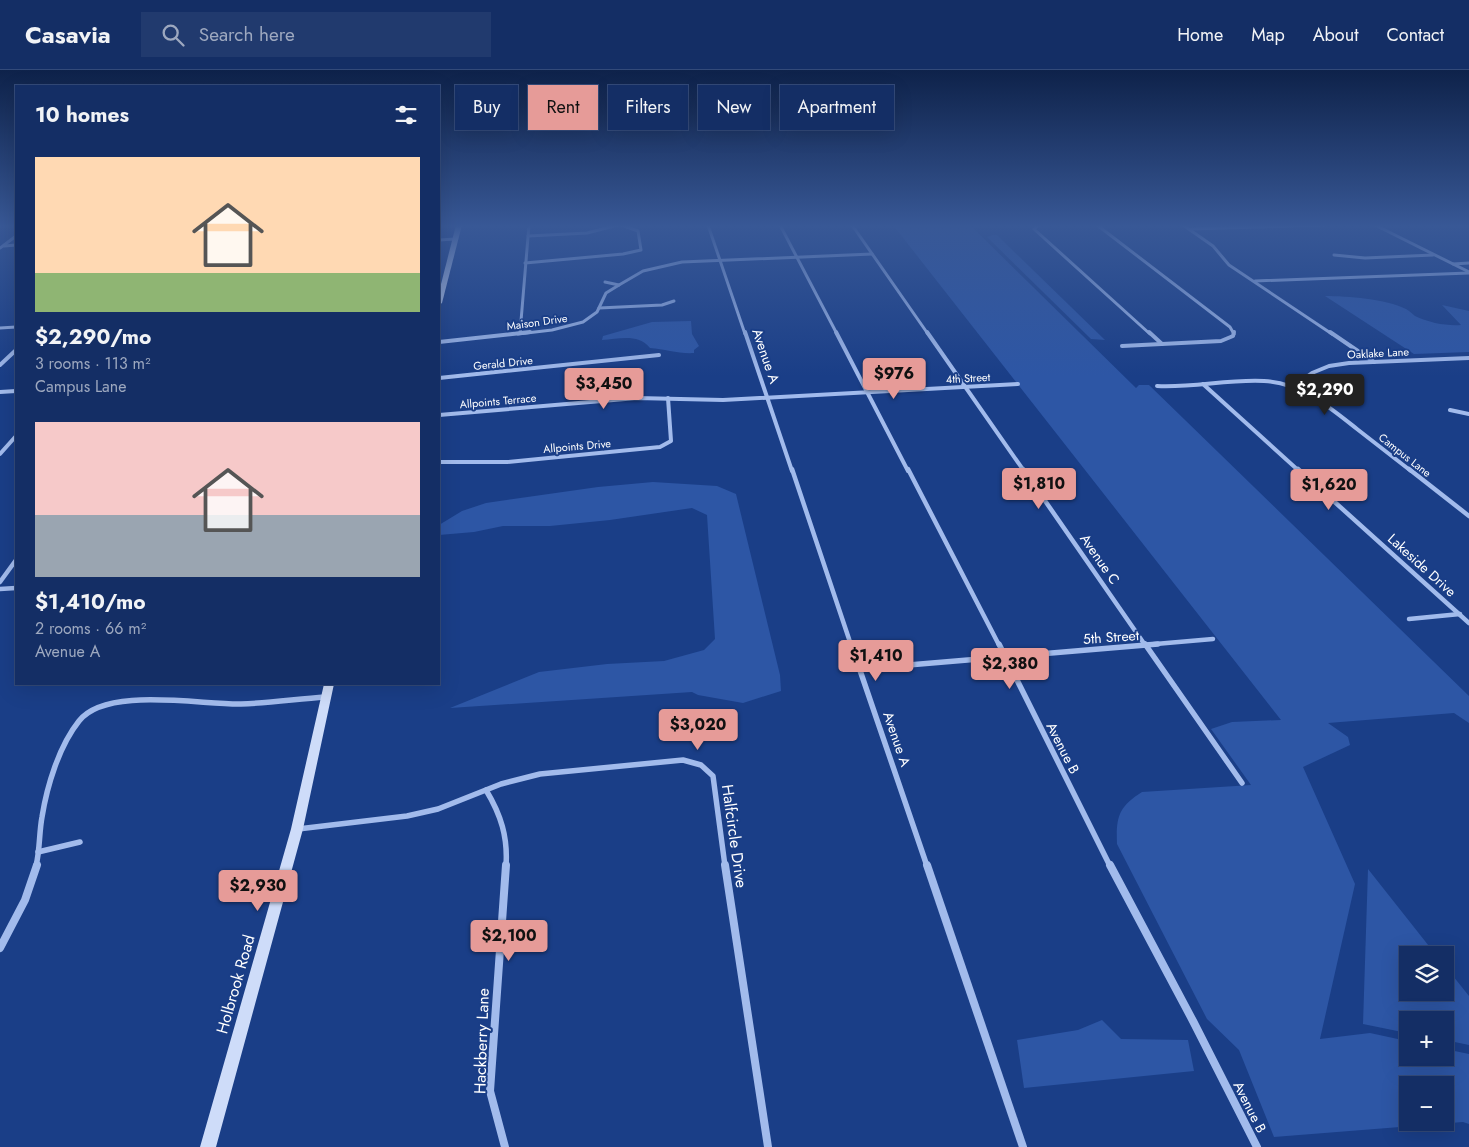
<!DOCTYPE html>
<html lang="en">
<head>
<meta charset="utf-8">
<style>
	:root { --surface:#142e65; --page:#213a6e; --text:#f1f3f6; --muted:#9da8bf; --line:#334a79; --accent:#e69b98 }
	body { margin:0; font-family:Jost,sans-serif; background:var(--page); color:var(--text); height:100vh; display:flex; flex-direction:column; font-size:19px; white-space:nowrap }
	* { box-sizing:border-box; margin:0 }
	p { font-size:16px; color:var(--muted) }
	.icon { flex:none; width:28px; height:28px; fill:none; stroke:currentColor; stroke-width:2; stroke-linecap:round; stroke-linejoin:round }
	.map { position:relative; flex:1; overflow:hidden }
	.side { position:absolute; left:15px; top:15px; width:425px; height:600px; display:flex; flex-direction:column; background:var(--surface); border-radius:0px; box-shadow:0 5px 20px #0002,0 0 0 1px var(--line) }
	.side>* { flex:none }
	.top-card { position:absolute; left:455px; top:15px; width:475px; height:45px; display:flex; gap:10px }
	.tools { position:absolute; left:1399px; top:876px; display:grid; gap:10px }
	.tools a { display:grid; place-items:center; width:55px; height:55px; border-radius:0px; background:var(--surface); box-shadow:0 5px 20px #0002,0 0 0 1px var(--line); font-size:25px }
	.price { position:absolute; translate:-50% -42px; padding:0 11px; border-radius:5px; background:var(--accent); color:#111; font-size:16px; line-height:32px; filter:drop-shadow(0 1px 2px #0008) }
	.price::after { content:''; position:absolute; left:50%; top:30px; width:15px; height:11px; margin-left:-8px; background:inherit; clip-path:polygon(0 0,100% 0,50% 100%) }
	.price.current { background:#222; color:#fff }
	ul { padding:0; list-style:none }
	li { display:grid; align-content:center; gap:10px; height:265px; padding:0 20px }
	li span { display:grid; place-items:center; height:155px; border-radius:0px; color:#555 }
	li>.icon { margin-inline-start:auto }
	span .icon { width:90px; height:90px; fill:#fffc; stroke-width:1 }
	li b { font-size:21px }
	h2 { display:flex; justify-content:space-between; align-items:center; height:60px; padding:0 20px; font-size:21px }
	.pill { padding:0 18px; border-radius:0px; background:var(--surface); box-shadow:0 5px 20px #0002,0 0 0 1px var(--line); font-size:18px; line-height:45px }
	.pill.current { background:var(--accent); color:#111 }
	header { display:flex; align-items:center; gap:30px; box-sizing:border-box; height:70px; padding:0 25px; background:var(--surface); border-bottom:1px solid var(--line) }
	header strong { font-size:24px }
	nav { display:flex; gap:28px; margin-inline-start:auto; font-size:18px }
	.search { width:350px; height:45px; background:var(--page); display:flex; align-items:center; gap:12px; box-sizing:border-box; padding:0 18px; border-radius:0px; color:var(--muted); font-size:19px }
	.map>svg:first-child { display:block }
</style>
</head>
<body>
<header>
<strong>Casavia</strong>
<div class="search"><svg class="icon" aria-label="search" viewBox="0 0 24 24"><circle cx="10" cy="10" r="6"/><path d="M15 15l6 6"/></svg>Search here</div>
<nav><a>Home</a><a>Map</a><a>About</a><a>Contact</a></nav>
</header>
<div class="map">
<svg width="1469" height="1077" viewBox="0 0 1469 1077">
	<rect width="100%" height="100%" fill="#1a3e87"/>
	<!-- green -->
	<g fill="#2d56a5" fill-rule="evenodd">
		<path d="M893,155h77l166,163 3,-3h10l320,311v27l-15,-10 -126,10 20,14 2,8 -47,22 52,117 -35,155 50,-6 37,8 1,17h37v-9l24,5v70l-6,-2 -189,15 -35,-87 -32,-31 -90,-175c-1,-26 1,-37 25,-52l109,-7 -40,-56 21,-7 49,-2zM1408,1015h37v37h-37z"/>
		<polygon points="993,165 997,165 1105,270 1091,269 987,167"/>
		<path d="M1325,226c22,0 61,3 81,13 4,2 6,5 9,7 15,7 31,10 46,9l-19,-20 27,6v41l-55,2z"/>
		<path d="M691,251l1,13 7,12 -5,4v3c-15,1 -29,-4 -44,-5 -12,-15 -31,-9 -48,-8l1,-4 49,-14z"/>
		<polygon points="653,412 717,416 736,424 780,605 781,621 743,633 698,625 692,622 450,638 539,602 607,594 664,591 704,580 715,569 707,445 692,438 610,450 550,456 503,456 474,462 439,465 439,455 462,441 486,433 598,417"/>
		<polygon points="1368,799 1436,885 1408,885 1408,922 1445,922 1445,896 1469,926 1469,975 1445,970 1445,950 1408,950 1407,963 1363,954"/>
		<polygon points="1102,950 1121,969 1188,970 1194,1001 1024,1018 1017,970 1078,960"/>
	</g>
	<g fill="none" stroke-linecap="round" stroke-linejoin="round">
		<!-- street-far4 -->
		<g stroke="#a2bbec" stroke-width="3">
			<polyline points="708,155 745,264"/>
			<polyline points="780,155 837,264"/>
			<polyline points="852,155 928,264"/>
			<polyline points="1039,155 1034,159 1150,264"/>
			<polyline points="1097,155 1230,257 1234,264"/>
			<polyline points="1183,155 1213,176 1229,195 1332,264"/>
			<polyline points="1375,155 1469,202"/>
			<polyline points="1190,159 1326,155"/>
			<polyline points="528,166 587,163 618,155"/>
			<polyline points="439,170 455,169"/>
			<polyline points="4,176 16,175"/>
			<polyline points="0,178 16,166"/>
			<polyline points="1334,185 1365,188 1433,185"/>
			<polyline points="525,193 623,184 641,180 638,161 621,155"/>
			<polyline points="1453,194 1469,193"/>
			<polyline points="1255,211 1469,203"/>
			<polyline points="605,212 619,215"/>
			<polyline points="599,238 662,235 674,231"/>
			<polyline points="0,258 16,257"/>
			<polyline points="520,263 529,155"/>
			<polyline points="518,264 552,260 583,252 597,242 606,223 619,215 643,201 682,192 872,184"/>
		</g>
		<!-- street-far3 -->
		<g stroke="#a2bbec" stroke-width="4">
			<polyline points="745,262 792,401"/>
			<polyline points="836,262 908,401"/>
			<polyline points="927,262 1024,401"/>
			<polyline points="1149,262 1162,274"/>
			<polyline points="1330,262 1374,292"/>
			<polyline points="439,272 530,262"/>
			<polyline points="1122,276 1221,271 1233,266 1234,262"/>
			<polyline points="0,295 16,280"/>
			<polyline points="439,308 659,285"/>
			<polyline points="1203,314 1299,401"/>
			<path d="M1157,316c36,2 71,-7 107,-5 37,2 64,25 93,48 18,14 36,28 54,42"/>
			<polyline points="1294,316 1312,303 1329,296 1349,293 1469,288"/>
			<polyline points="0,322 16,321"/>
			<polyline points="1450,340 1469,344"/>
			<polyline points="439,345 637,328 723,330 1018,314"/>
			<polyline points="0,384 16,366"/>
			<polyline points="439,392 507,392 660,377 671,371 668,328"/>
		</g>
		<!-- street-far2 -->
		<g stroke="#a2bbec" stroke-width="4.5">
			<polyline points="792,399 851,575"/>
			<polyline points="908,399 999,575"/>
			<polyline points="1023,399 1145,575"/>
			<polyline points="1298,399 1469,553"/>
			<polyline points="1409,399 1469,446"/>
			<polyline points="0,512 16,490"/>
			<polyline points="0,519 16,518"/>
			<polyline points="1409,549 1460,544"/>
			<polyline points="1144,575 1213,569"/>
		</g>
		<!-- street-far1 -->
		<g stroke="#a2bbec" stroke-width="5.5">
			<polyline points="851,574 927,796"/>
			<polyline points="999,574 1110,796"/>
			<polyline points="1145,574 1242,713"/>
			<polyline points="861,599 1158,574"/>
			<path d="M486,720c15,25 22,47 20,76"/>
			<polyline points="298,759 407,746 438,739 501,714 540,704 683,690 701,695 713,706 725,796"/>
			<polyline points="38,782 80,772"/>
			<path d="M36,796c4,-16 3,-33 6,-49 5,-31 17,-71 37,-96 27,-35 122,-16 162,-17 28,-1 56,-5 84,-7"/>
		</g>
		<!-- street -->
		<g stroke="#a2bbec" stroke-width="8">
			<polyline points="725,795 768,1077"/>
			<polyline points="927,795 1023,1077"/>
			<polyline points="1110,795 1193,951 1257,1077"/>
			<polyline points="0,878 25,830 37,795"/>
			<polyline points="505,1077 490,1021 506,795"/>
		</g>
		<!-- secondary -->
		<g fill="#cedcf9" fill-rule="evenodd">
			<polygon points="456,155 462,155 442,233 439,235 439,222"/>
			<polygon points="324,614 334,614 303,759 216,1077 200,1077 291,759"/>
		</g>
	</g>
	<!-- sky -->
	<linearGradient id="sky" x2="0" y2="1"><stop stop-color="#0e224a"/><stop offset="0.51" stop-color="#385896"/><stop offset="1" stop-color="#385896" stop-opacity="0"/></linearGradient>
	<rect width="1469" height="306" fill="url(#sky)"/>
	<g text-anchor="middle" stroke-width="4" stroke-linejoin="round" paint-order="stroke">
		<!-- far-street labels -->
		<g font-size="11" fill="#fff" stroke="#1a3e87">
			<text transform="translate(537 252) rotate(-8)" y="4">Maison Drive</text>
			<text transform="translate(1378 283) rotate(-3)" y="4">Oaklake Lane</text>
			<text transform="translate(503 293) rotate(-6)" y="4">Gerald Drive</text>
			<text transform="translate(968 308) rotate(-3)" y="4">4th Street</text>
			<text transform="translate(498 331) rotate(-5)" y="4">Allpoints Terrace</text>
			<text transform="translate(577 376) rotate(-5)" y="4">Allpoints Drive</text>
			<text transform="translate(1405 385) rotate(38)" y="4">Campus Lane</text>
		</g>
		<!-- street labels -->
		<g font-size="14" fill="#fff" stroke="#1a3e87">
			<text transform="translate(766 286) rotate(71)" y="5">Avenue A</text>
			<text transform="translate(1100 489) rotate(55)" y="5">Avenue C</text>
			<text transform="translate(1422 495) rotate(42)" y="5">Lakeside Drive</text>
			<text transform="translate(1111 567) rotate(-4)" y="5">5th Street</text>
			<text transform="translate(897 669) rotate(71)" y="5">Avenue A</text>
			<text transform="translate(1063 678) rotate(63)" y="5">Avenue B</text>
			<text transform="translate(1250 1037) rotate(63)" y="5">Avenue B</text>
		</g>
		<!-- near-street labels -->
		<g font-size="16" fill="#fff" stroke="#1a3e87">
			<text transform="translate(735 766) rotate(82)" y="6">Halfcircle Drive</text>
			<text transform="translate(235 914) rotate(-74)" y="6">Holbrook Road</text>
			<text transform="translate(481 971) rotate(-88)" y="6">Hackberry Lane</text>
		</g>
	</g>
</svg>
<div class="tools">
<a><svg class="icon" aria-label="layers" viewBox="0 0 24 24"><path d="M12 4l9 5-9 5-9-5zM3 14l9 5 9-5"/></svg></a>
<a>+</a>
<a>−</a>
</div>
<b class="price" style="left:894px;top:330px">$976</b>
<b class="price" style="left:604px;top:340px">$3,450</b>
<b class="price current" style="left:1325px;top:346px">$2,290</b>
<b class="price" style="left:1039px;top:440px">$1,810</b>
<b class="price" style="left:1329px;top:441px">$1,620</b>
<b class="price" style="left:876px;top:612px">$1,410</b>
<b class="price" style="left:1010px;top:620px">$2,380</b>
<b class="price" style="left:698px;top:681px">$3,020</b>
<b class="price" style="left:258px;top:842px">$2,930</b>
<b class="price" style="left:509px;top:892px">$2,100</b>
<div class="top-card">
<a class="pill">Buy</a>
<a class="pill current">Rent</a>
<a class="pill">Filters</a>
<a class="pill">New</a>
<a class="pill">Apartment</a>
</div>
<section class="side">
<h2>10 homes<svg class="icon" aria-label="filters" viewBox="0 0 24 24"><path d="M4 7h16M4 17h16"/><circle cx="9" cy="7" r="2"/><circle cx="15" cy="17" r="2"/></svg></h2>
<ul>
<li><span style="background:linear-gradient(#ffd9b3 75%,#8fb573 0)"><svg class="icon" aria-label="home" viewBox="0 0 24 24"><path d="M3 11l9-7 9 7M6 9v11h12V9"/></svg></span><div><b>$2,290/mo</b><p>3 rooms · 113 m²</p><p>Campus Lane</p></div></li>
<li><span style="background:linear-gradient(#f6c9c9 60%,#9aa5b1 0)"><svg class="icon" aria-label="home" viewBox="0 0 24 24"><path d="M3 11l9-7 9 7M6 9v11h12V9"/></svg></span><div><b>$1,410/mo</b><p>2 rooms · 66 m²</p><p>Avenue A</p></div></li>
</ul>
</section>
</div>
</body>
</html>
